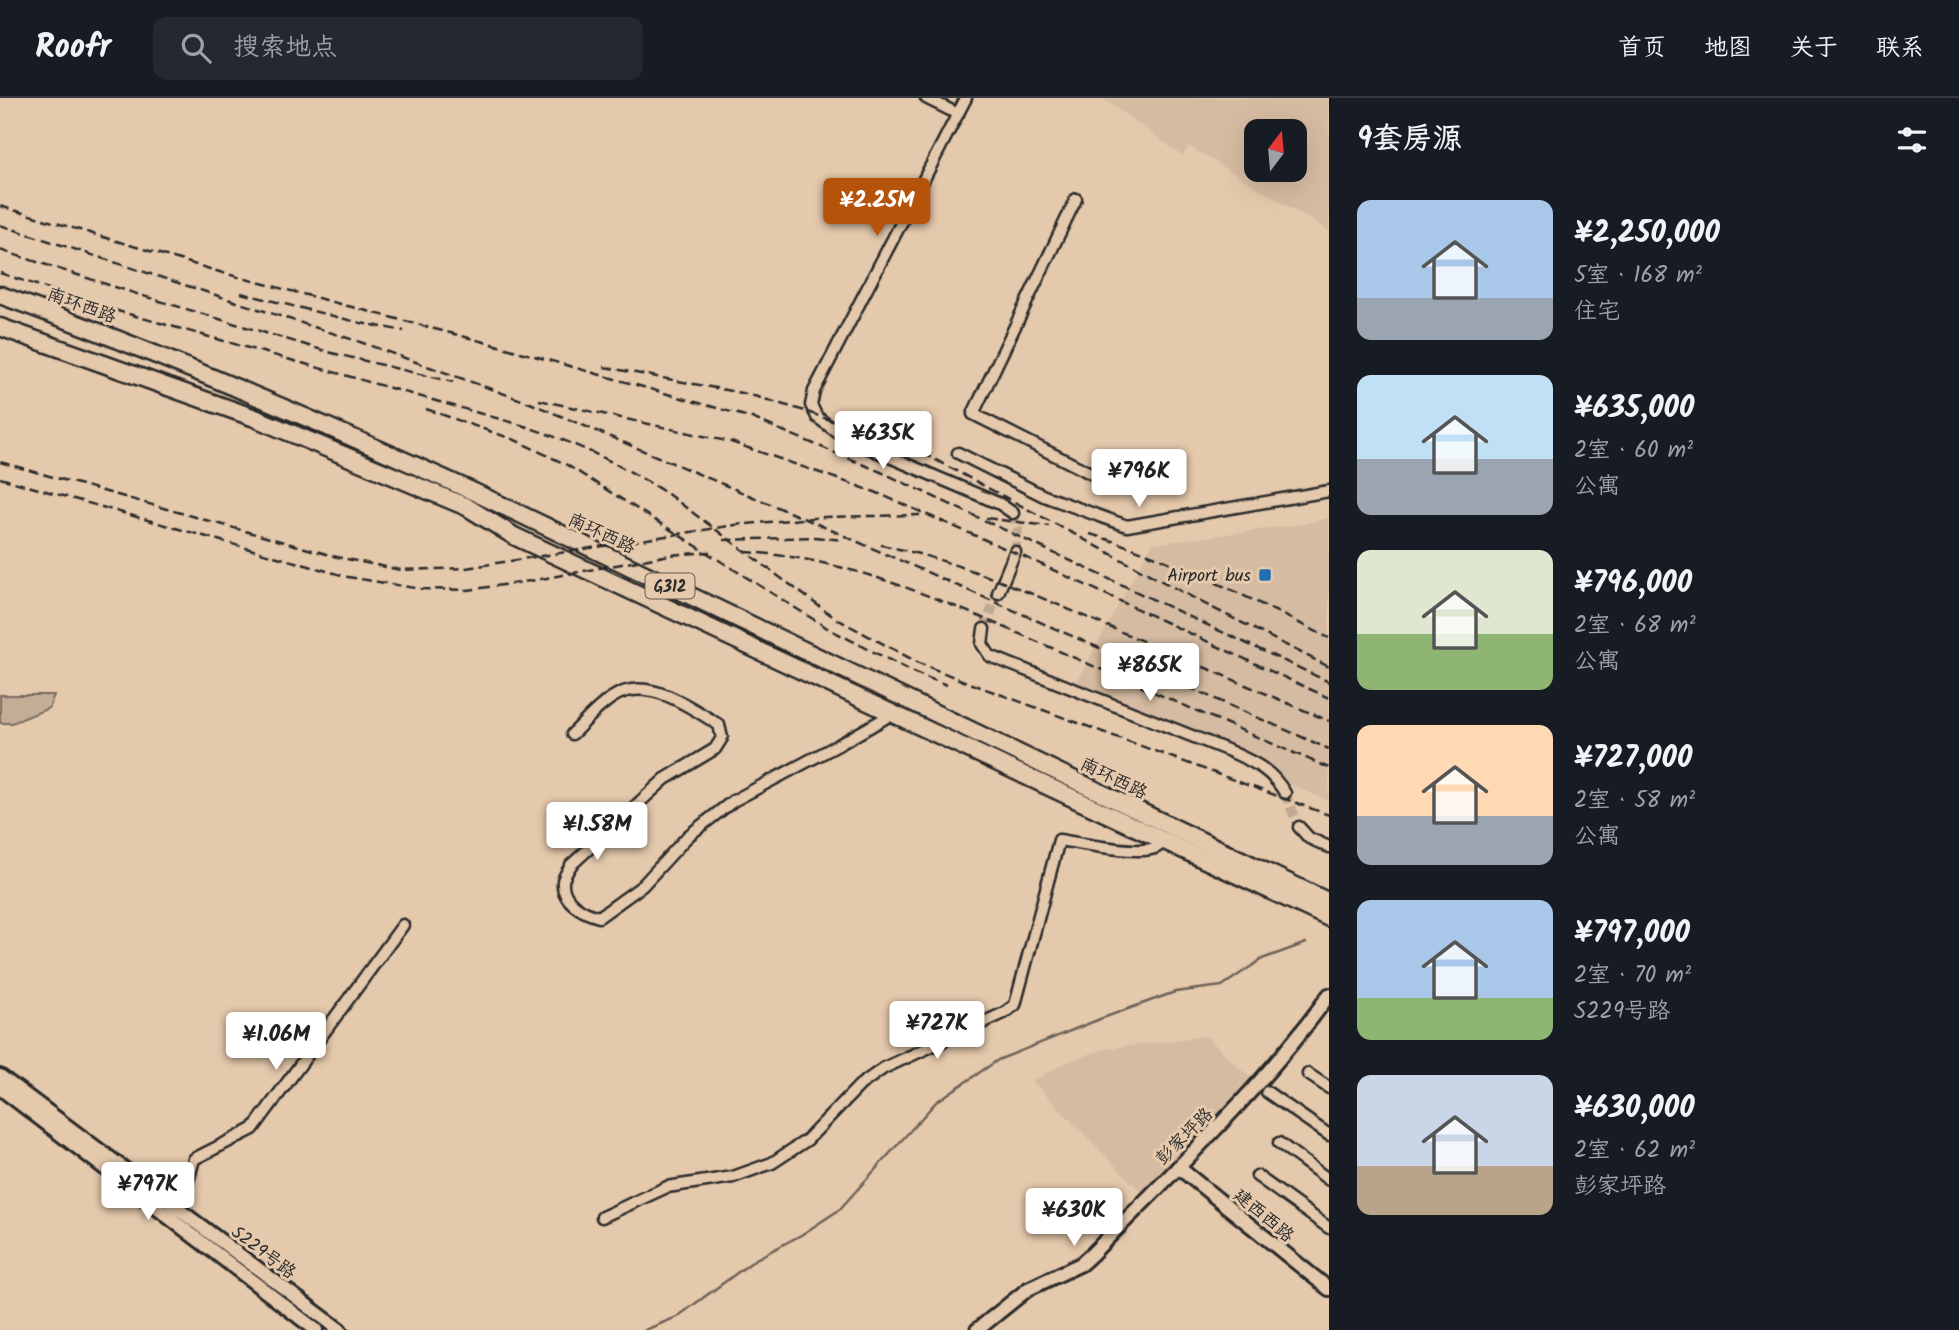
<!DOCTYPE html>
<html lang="zh">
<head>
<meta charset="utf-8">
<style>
	:root { --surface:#171b24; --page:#242831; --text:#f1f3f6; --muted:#9ea1a6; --line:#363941; --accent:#b45309 }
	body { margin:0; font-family:Kalam,"LXGW WenKai TC",sans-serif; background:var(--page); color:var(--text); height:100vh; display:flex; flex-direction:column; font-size:26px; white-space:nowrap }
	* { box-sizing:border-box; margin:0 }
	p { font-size:23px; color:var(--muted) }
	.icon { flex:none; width:38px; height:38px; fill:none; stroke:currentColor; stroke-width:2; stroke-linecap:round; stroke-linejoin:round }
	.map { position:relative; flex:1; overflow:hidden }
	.sheet { display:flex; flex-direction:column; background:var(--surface); width:630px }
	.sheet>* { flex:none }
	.needle { width:46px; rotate:16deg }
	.tools { position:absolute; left:1244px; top:21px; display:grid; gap:14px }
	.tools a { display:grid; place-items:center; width:63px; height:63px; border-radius:14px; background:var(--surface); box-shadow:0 7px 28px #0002; font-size:35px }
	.price { position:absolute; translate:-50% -60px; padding:0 16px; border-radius:7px; background:#fff; color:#222; font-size:23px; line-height:46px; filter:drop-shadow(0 2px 4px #0008) }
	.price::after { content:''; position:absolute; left:50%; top:42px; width:21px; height:16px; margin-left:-10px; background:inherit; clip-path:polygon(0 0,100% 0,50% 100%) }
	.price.on { background:var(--accent); color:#fff }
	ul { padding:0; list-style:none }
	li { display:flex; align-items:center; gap:21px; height:175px; padding:0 28px }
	li span { display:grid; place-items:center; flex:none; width:196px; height:140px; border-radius:14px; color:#555 }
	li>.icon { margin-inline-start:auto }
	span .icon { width:84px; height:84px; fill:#fffc; stroke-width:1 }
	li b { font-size:30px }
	h2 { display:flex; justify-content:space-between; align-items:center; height:84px; padding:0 28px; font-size:30px }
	header { display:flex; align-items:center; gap:42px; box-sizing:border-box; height:98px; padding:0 35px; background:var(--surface); border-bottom:2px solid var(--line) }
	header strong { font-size:33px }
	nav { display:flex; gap:38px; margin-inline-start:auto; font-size:24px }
	.search { width:490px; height:63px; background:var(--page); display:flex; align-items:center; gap:18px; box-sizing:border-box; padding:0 24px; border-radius:14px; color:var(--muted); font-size:26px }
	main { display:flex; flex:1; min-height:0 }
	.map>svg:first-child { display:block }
</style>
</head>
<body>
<header>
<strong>Roofr</strong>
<div class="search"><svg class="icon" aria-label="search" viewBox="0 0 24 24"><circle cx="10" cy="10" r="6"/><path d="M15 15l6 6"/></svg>搜索地点</div>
<nav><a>首页</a><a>地图</a><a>关于</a><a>联系</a></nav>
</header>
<main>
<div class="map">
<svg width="1329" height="1232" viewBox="0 0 1329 1232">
	<rect width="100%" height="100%" fill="#e5c9ac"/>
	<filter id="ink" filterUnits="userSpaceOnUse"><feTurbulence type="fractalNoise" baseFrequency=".0143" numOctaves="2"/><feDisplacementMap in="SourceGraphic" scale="14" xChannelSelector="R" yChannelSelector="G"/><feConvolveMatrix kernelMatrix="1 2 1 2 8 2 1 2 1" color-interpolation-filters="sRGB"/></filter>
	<g filter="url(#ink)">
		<!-- built -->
		<g fill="#d5bba1" fill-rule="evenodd">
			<path d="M1102,0h227v133l-140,-85 -6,10zM1295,33v39h-39v-39z"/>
			<polygon points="1329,420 1329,703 1071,594 1152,446 1304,426"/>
			<polygon points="1206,938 1250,980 1143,1096 1032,983 1067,964 1104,951"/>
		</g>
		<!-- green -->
		<polygon fill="#c4ad95" stroke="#786c60" stroke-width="2" points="0,597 54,597 49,610 12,625 0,625"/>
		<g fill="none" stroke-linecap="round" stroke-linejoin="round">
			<!-- stream -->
			<polyline stroke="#6d6359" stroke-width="2.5" points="645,1232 677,1219 756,1161 801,1137 839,1112 936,1004 998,962 1100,921 1175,894 1222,888 1262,861 1306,845"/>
			<!-- minor-tunnel -->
			<g stroke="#c0a992" stroke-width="10" stroke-dasharray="10 5" stroke-linecap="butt">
				<polyline points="1013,415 1018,431 1015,454"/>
				<polyline points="984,531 998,495"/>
				<polyline points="1285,695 1299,729"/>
			</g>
			<defs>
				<g id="minor">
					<polyline points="926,0 958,16"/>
					<polyline points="966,0 814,293 811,307 817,319 845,340 1000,406 1013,415"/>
					<polyline points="1076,101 973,316 1114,387"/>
					<polyline points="958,355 1044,398 1127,428 1329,393"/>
					<polyline points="998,495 1015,454"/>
					<path d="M984,531l-2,15 8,12 237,94c26,12 43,18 58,43"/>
					<path d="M572,636c13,-12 26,-28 41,-37 34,-22 77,10 106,28l3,13 -7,11 -50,30 -94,86c-2,4 -7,11 -8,16 -2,20 20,32 36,36l43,-31 46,-50 45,-35 107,-57 54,-31"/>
					<polyline points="1299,729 1309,740 1329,749"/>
					<polyline points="1308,976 1329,990"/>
					<polyline points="1267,994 1329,1037"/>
					<polyline points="1279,1045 1329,1082"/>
					<polyline points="1257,1078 1329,1130"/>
					<polyline points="174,1114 184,1098 194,1061 253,1031 403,827"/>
					<path d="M602,1119l65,-30 66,-10 39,-14 35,-23 53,-55 24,-17 120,-55 11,-8 44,-165c20,3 81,16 98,7 4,-2 5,-4 8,-7"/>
				</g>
				<g id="tertiary">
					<polyline points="0,978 340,1232"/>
					<polyline points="0,990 316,1232"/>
					<polyline points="1178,1069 1329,1191"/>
					<path d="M977,1232l51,-41 53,-25 12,-11c82,-83 168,-163 236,-258"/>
				</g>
				<g id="trunk">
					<path d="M0,197c161,58 318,126 474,197l855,410"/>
					<polyline points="0,229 255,320 467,409 514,438 1329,820"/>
				</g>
			</defs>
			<!-- minor casing -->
			<use href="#minor" stroke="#2b2b2b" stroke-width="15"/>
			<!-- tertiary casing -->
			<use href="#tertiary" stroke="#2b2b2b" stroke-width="18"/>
			<!-- trunk casing -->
			<use href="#trunk" stroke="#2b2b2b" stroke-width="21"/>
			<!-- minor -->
			<use href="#minor" stroke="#e5c9ac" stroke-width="10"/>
			<!-- tertiary -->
			<use href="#tertiary" stroke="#e5c9ac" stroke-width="12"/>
			<!-- trunk -->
			<use href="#trunk" stroke="#e5c9ac" stroke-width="16"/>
			<!-- rail -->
			<g stroke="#2b2b2b" stroke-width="2.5" stroke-dasharray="10 5" stroke-linecap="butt">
				<polyline points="0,108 223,175 492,246 752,320 881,374 1329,584"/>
				<polyline points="0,127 363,245 530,305 815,425 1329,651"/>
				<polyline points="0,152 140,197 332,255 453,284"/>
				<path d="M0,175l100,33 421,119c53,17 102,40 148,70l166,123 84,45 45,18 365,134"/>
				<polyline points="241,195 361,225 404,233"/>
				<polyline points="604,269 747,296 805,313 932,360 1201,504 1329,569"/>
				<polyline points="539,302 731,344 875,394 1036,464 1329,600"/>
				<polyline points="426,311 515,342 567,367 829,531 915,575 947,587"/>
				<polyline points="0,364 337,459 401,472 466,470 735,427 824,419 920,417"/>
				<polyline points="0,380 348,479 421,491 468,492 530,483 670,457 710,454"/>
				<polyline points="986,420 1049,428"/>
				<path d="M1090,436c84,25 161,65 239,104"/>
				<polyline points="724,442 815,439 843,442"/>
				<path d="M881,447c79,16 152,49 226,81 74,31 148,63 222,95"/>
				<path d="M745,454c109,6 207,53 307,96 92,40 184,80 277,120"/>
			</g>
		</g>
	</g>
	<!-- markers -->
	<rect fill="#1f6fb2" stroke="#e5c9ac" stroke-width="2.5" x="1258" y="470" width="14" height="14" rx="3.5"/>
	<g text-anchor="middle" stroke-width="6" stroke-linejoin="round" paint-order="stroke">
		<!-- shield labels -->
		<rect fill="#e5c9ac" stroke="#635a52" stroke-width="2" x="645.5" y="475.5" width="49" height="25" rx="5"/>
		<g font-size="16" font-weight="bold" fill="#2b2b2b">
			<text x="670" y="494">G312</text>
		</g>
		<!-- street labels -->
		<g font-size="18" fill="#2b2b2b" stroke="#e5c9ac">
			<text transform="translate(82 207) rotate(20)" y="6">南环西路</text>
			<text transform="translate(602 435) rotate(25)" y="6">南环西路</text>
			<text transform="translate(1114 680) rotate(26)" y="6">南环西路</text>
			<text transform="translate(1184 1038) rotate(-45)" y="6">彭家坪路</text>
			<text transform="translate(1264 1117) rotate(40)" y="6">建西西路</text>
			<text transform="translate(264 1154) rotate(37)" y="6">S229号路</text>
		</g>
		<!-- poi labels -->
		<g font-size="18" fill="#2b2b2b" stroke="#e5c9ac" text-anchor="end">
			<text x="1251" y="483">Airport bus</text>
		</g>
	</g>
</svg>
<div class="tools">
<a><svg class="needle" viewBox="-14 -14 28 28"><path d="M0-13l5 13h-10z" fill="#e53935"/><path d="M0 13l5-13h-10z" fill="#9ea1a6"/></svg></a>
</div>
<b class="price on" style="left:877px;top:140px">¥2.25M</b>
<b class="price" style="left:883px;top:373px">¥635K</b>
<b class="price" style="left:1139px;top:411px">¥796K</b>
<b class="price" style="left:1150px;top:605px">¥865K</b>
<b class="price" style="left:597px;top:764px">¥1.58M</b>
<b class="price" style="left:937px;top:963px">¥727K</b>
<b class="price" style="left:276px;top:974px">¥1.06M</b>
<b class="price" style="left:148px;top:1124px">¥797K</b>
<b class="price" style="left:1074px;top:1150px">¥630K</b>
</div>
<section class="sheet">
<h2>9套房源<svg class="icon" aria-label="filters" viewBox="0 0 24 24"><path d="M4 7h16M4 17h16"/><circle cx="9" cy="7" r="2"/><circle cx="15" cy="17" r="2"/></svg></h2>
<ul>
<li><span style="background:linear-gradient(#a9c7e8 70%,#9aa5b1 0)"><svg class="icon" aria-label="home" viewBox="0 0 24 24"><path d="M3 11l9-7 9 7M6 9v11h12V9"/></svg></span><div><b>¥2,250,000</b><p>5室 · 168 m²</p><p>住宅</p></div></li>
<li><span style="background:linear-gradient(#bfe0f5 60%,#9aa5b1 0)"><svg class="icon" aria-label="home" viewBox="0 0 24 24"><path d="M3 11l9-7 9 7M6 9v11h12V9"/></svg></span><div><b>¥635,000</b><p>2室 · 60 m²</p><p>公寓</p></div></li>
<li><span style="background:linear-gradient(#dfe7d0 60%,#8fb573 0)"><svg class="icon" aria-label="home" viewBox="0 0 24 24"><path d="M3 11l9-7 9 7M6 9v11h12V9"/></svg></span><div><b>¥796,000</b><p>2室 · 68 m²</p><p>公寓</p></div></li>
<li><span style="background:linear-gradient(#ffd9b3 65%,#9aa5b1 0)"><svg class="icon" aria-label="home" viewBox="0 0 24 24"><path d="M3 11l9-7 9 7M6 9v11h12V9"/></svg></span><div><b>¥727,000</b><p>2室 · 58 m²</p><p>公寓</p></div></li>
<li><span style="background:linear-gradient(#a9c7e8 70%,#8fb573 0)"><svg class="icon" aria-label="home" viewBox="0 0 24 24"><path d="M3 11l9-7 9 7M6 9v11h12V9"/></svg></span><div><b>¥797,000</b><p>2室 · 70 m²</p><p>S229号路</p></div></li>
<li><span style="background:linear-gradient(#c9d6e8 65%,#b9a48a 0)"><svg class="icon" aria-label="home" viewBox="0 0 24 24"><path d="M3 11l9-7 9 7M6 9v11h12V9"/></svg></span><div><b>¥630,000</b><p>2室 · 62 m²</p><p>彭家坪路</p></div></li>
</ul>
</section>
</main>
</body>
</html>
